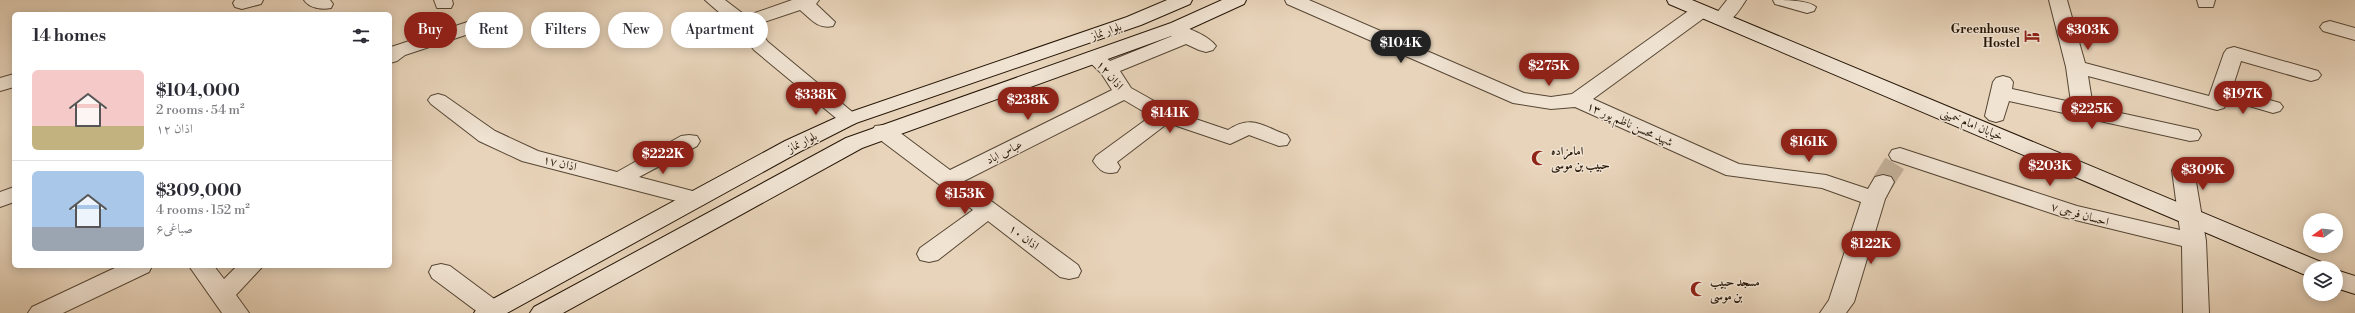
<!DOCTYPE html>
<html lang="en">
<head>
<meta charset="utf-8">
<style>
	:root { --surface:#fff; --page:#f7f7f7; --text:#2b2b33; --muted:#7c7c81; --line:#e1e1e2; --accent:#8f2418 }
	body { margin:0; font-family:"Libre Bodoni",Amiri,serif; background:var(--page); color:var(--text); height:100vh; display:flex; flex-direction:column; font-size:15px; white-space:nowrap }
	* { box-sizing:border-box; margin:0 }
	p { font-size:13px; color:var(--muted) }
	.icon { flex:none; width:22px; height:22px; fill:none; stroke:currentColor; stroke-width:2; stroke-linecap:round; stroke-linejoin:round }
	.map { position:relative; flex:1; overflow:hidden }
	.sheet { position:absolute; left:12px; top:12px; width:380px; height:256px; display:flex; flex-direction:column; background:var(--surface); border-radius:6px; box-shadow:0 2px 10px #0003 }
	.sheet>* { flex:none }
	.guide { position:absolute; left:404px; top:12px; width:380px; height:36px; display:flex; gap:8px }
	.needle { width:26px; rotate:256deg }
	.fabs { position:absolute; left:2303px; top:213px; display:grid; gap:8px }
	.fabs a { display:grid; place-items:center; width:40px; height:40px; border-radius:50%; background:var(--surface); box-shadow:0 2px 10px #0003; font-size:20px }
	.price { position:absolute; translate:-50% -34px; padding:0 9px; border-radius:14px; background:var(--accent); color:#fff; font-size:13px; line-height:26px; filter:drop-shadow(0 1px 2px #0008) }
	.price::after { content:''; position:absolute; left:50%; top:24px; width:12px; height:9px; margin-left:-6px; background:inherit; clip-path:polygon(0 0,100% 0,50% 100%) }
	.price.on { background:#222; color:#fff }
	ul { padding:0; list-style:none }
	li { display:flex; align-items:center; gap:12px; height:100px; padding:0 20px }
	li+li { border-top:1px solid var(--line) }
	li span { display:grid; place-items:center; flex:none; width:112px; height:80px; border-radius:6px; color:#555 }
	li>.icon { margin-inline-start:auto }
	span .icon { width:48px; height:48px; fill:#fffc; stroke-width:1 }
	li b { font-size:17px }
	h2 { display:flex; justify-content:space-between; align-items:center; height:48px; padding:0 20px; font-size:17px }
	.chip { padding:0 14px; border-radius:18px; background:var(--surface); box-shadow:0 2px 10px #0003; font-size:14px; line-height:36px }
	.chip.on { background:var(--accent); color:#fff }
	.map>svg:first-child { display:block }
</style>
</head>
<body>
<div class="map">
<svg width="2355" height="313" viewBox="0 0 2355 313">
	<rect width="100%" height="100%" fill="#e8d4ba"/>
	<filter id="stains"><feTurbulence type="fractalNoise" baseFrequency=".005" numOctaves="4"/><feColorMatrix values="0 0 0 0 .2 0 0 0 0 .09 0 0 0 0 .02 0 0 0 .5 -.17"/></filter>
	<radialGradient id="worn" r=".72"><stop offset=".6" stop-color="#630" stop-opacity="0"/><stop offset="1" stop-color="#630" stop-opacity=".3"/></radialGradient>
	<g fill="none" stroke-linecap="round" stroke-linejoin="round">
		<!-- street-tunnel -->
		<polyline stroke="#c1ae96" stroke-width="22" stroke-dasharray="22 11" stroke-linecap="butt" points="1883,182 1900,155"/>
		<defs>
			<g id="street">
				<polygon points="235,0 263,0 261,4 242,9 235,7 233,3"/>
				<path d="M304,0h26l3,4 -2,4c-9,2 -22,0 -27,-8z"/>
				<polygon points="434,0 452,0 453,4 451,8 437,8"/>
				<path d="M705,0h20l21,16 46,-16h27l-3,4 19,18 -2,4c-15,4 -23,-8 -33,-16l-45,15 13,17 88,73 4,4 -4,4 -7,2 -7,-2 -88,-73 -18,-23z"/>
				<polygon points="1285,0 1309,0 1524,93 1551,97 1572,94 1694,7 1708,7 1710,11 1708,15 1593,99 1739,164 1826,175 1868,189 1875,177 1883,175 1891,177 1894,182 1885,199 1854,302 1846,313 1820,313 1829,300 1861,202 1822,188 1726,175 1575,107 1551,109 1513,103 1287,4"/>
				<path d="M1727,0h19c-8,12 -16,27 -32,23l-2,-4z"/>
				<path d="M1773,0c12,0 35,0 43,7l-2,4 -7,2 -32,-9z"/>
				<polygon points="2049,0 2067,0 2085,63 2209,96 2224,53 2227,49 2234,47 2318,71 2321,75 2318,79 2311,81 2241,61 2232,89 2280,103 2283,107 2280,111 2273,113 2229,100 2224,108 2217,110 2088,76 2093,107 2198,130 2201,135 2198,140 2190,141 2009,101 2003,120 1996,122 1989,120 1985,116 1993,82 1996,78 2003,76 2010,78 2013,82 2012,89 2071,102 2066,67"/>
				<polygon points="2197,0 2215,0 2213,7 2199,7"/>
				<polygon points="495,13 502,15 504,19 502,23 405,55 397,61 390,63 391,47"/>
				<polygon points="2330,21 2355,28 2355,40 2323,31 2320,27 2323,23"/>
				<path d="M1175,24c12,3 34,12 41,22l-3,4 -7,2 -7,-2 -13,-6 -66,27 11,17 41,23 56,19c24,-16 34,-4 59,5l3,5 -3,5 -8,1 -30,-11 -19,9 -62,-21 -51,39 3,5 -3,5c-12,3 -17,-1 -24,-11l3,-5 55,-40 -27,-16 -160,81 114,84 3,6 -3,6 -9,2 -9,-2 -72,-56 -50,39 -9,2 -9,-2 -3,-6 3,-6 53,-38 -98,-74 -3,-5 3,-5 8,-1 8,1 59,44 162,-80 -11,-17 -17,-16 3,-4c11,-3 15,1 23,8l62,-25 -7,-6 3,-4z"/>
				<polygon points="14,74 14,87 0,91 0,78"/>
				<polygon points="438,94 445,96 495,131 538,151 617,172 681,136 689,135 697,136 700,141 697,146 639,177 704,194 707,199 704,204 696,206 522,161 479,141 431,104 428,100 431,96"/>
				<polygon points="1900,148 2077,206 2180,230 2172,170 2175,165 2183,163 2191,165 2194,170 2206,241 2209,313 2183,313 2182,246 2063,217 1892,160 1889,155 1892,150"/>
				<polygon points="14,187 14,202 0,207 0,192"/>
				<polygon points="441,264 450,266 501,304 505,310 503,313 479,313 432,278 429,272 432,266"/>
				<polygon points="119,266 152,266 149,272 63,313 28,313 32,307"/>
				<polygon points="189,266 214,266 224,279 237,266 263,266 236,295 249,313 222,313"/>
			</g>
			<g id="secondary">
				<polygon points="1167,0 1192,0 1190,4 1141,25 856,123 801,151 507,313 474,313 478,307 785,141 842,115 1127,17"/>
				<polygon points="1222,0 1246,0 1244,4 1185,31 862,148 563,313 530,313 534,307 846,138 1171,23"/>
				<polygon points="1667,0 1692,0 2321,262 2324,268 2310,268 2310,276 2303,274 1669,4"/>
				<polygon points="2336,270 2355,276 2355,294 2336,288"/>
			</g>
		</defs>
		<!-- street casing -->
		<use href="#street" stroke="#564634" stroke-width="2"/>
		<!-- secondary casing -->
		<use href="#secondary" stroke="#261607" stroke-width="2"/>
		<!-- street -->
		<use href="#street" fill="#f0e3d2" fill-rule="evenodd"/>
		<!-- secondary -->
		<use href="#secondary" fill="#f0e3d2" fill-rule="evenodd"/>
	</g>
	<!-- icons -->
	<defs>
		<symbol id="hotel-bare" viewBox="-9 -9 18 18"><path d="M-6-4.5h1.5V1H6V5H4.5V3h-9V5H-6ZM-4 0a1.8 1.8 0 1 1 3.6 0ZM.5 0V-2.5h3Q6-2.5 6 0Z" fill="#8f2418" stroke="#f0e3d2" stroke-width="2.5" paint-order="stroke"/></symbol>
		<symbol id="mosque-bare" viewBox="-9 -9 18 18"><path d="M3.5-4.9A6 6 0 1 0 3.5 4.9A5 5 0 1 1 3.5-4.9Z" fill="#8f2418" stroke="#f0e3d2" stroke-width="2.5" paint-order="stroke"/></symbol>
	</defs>
	<g fill-rule="evenodd">
		<use href="#hotel-bare" x="2021" y="25" width="22" height="22"/>
		<use href="#mosque-bare" x="1528" y="147" width="22" height="22"/>
		<use href="#mosque-bare" x="1687" y="278" width="22" height="22"/>
	</g>
	<g text-anchor="middle" stroke-width="3" stroke-linejoin="round" paint-order="stroke">
		<!-- poi labels -->
		<g font-size="12" font-weight="bold" fill="#261607" stroke="#f0e3d2" text-anchor="start">
			<text x="2020" y="33" text-anchor="end">Greenhouse<tspan x="2020" dy="14">Hostel</tspan></text>
			<text x="1551" y="155">امامزاده<tspan x="1551" dy="14">حبیب بن موسی</tspan></text>
			<text x="1710" y="286">مسجد حبیب<tspan x="1710" dy="14">بن موسی</tspan></text>
		</g>
		<!-- street labels -->
		<g font-size="12" fill="#261607" stroke="#f0e3d2">
			<text transform="translate(1106 31) rotate(-19)" y="4">بلوار نماز</text>
			<text transform="translate(1110 75) rotate(49)" y="4">اذان ۱۲</text>
			<text transform="translate(1630 124) rotate(24)" y="4">شهید محسن ناظم پور ۱۳</text>
			<text transform="translate(1972 124) rotate(23)" y="4">خیابان امام خمینی</text>
			<text transform="translate(802 142) rotate(-27)" y="4">بلوار نماز</text>
			<text transform="translate(1004 152) rotate(-27)" y="4">عباس اباد</text>
			<text transform="translate(560 163) rotate(14)" y="4">اذان ۱۷</text>
			<text transform="translate(2080 214) rotate(16)" y="4">احسان فرجی ۷</text>
			<text transform="translate(1024 237) rotate(37)" y="4">اذان ۱۰</text>
		</g>
	</g>
	<rect width="100%" height="100%" filter="url(#stains)"/>
	<rect width="100%" height="100%" fill="url(#worn)"/>
</svg>
<div class="fabs">
<a><svg class="needle" viewBox="-14 -14 28 28"><path d="M0-13l5 13h-10z" fill="#e53935"/><path d="M0 13l5-13h-10z" fill="#7c7c81"/></svg></a>
<a><svg class="icon" aria-label="layers" viewBox="0 0 24 24"><path d="M12 4l9 5-9 5-9-5zM3 14l9 5 9-5"/></svg></a>
</div>
<b class="price" style="left:2088px;top:51px">$303K</b>
<b class="price on" style="left:1401px;top:64px">$104K</b>
<b class="price" style="left:1549px;top:87px">$275K</b>
<b class="price" style="left:2243px;top:115px">$197K</b>
<b class="price" style="left:816px;top:116px">$338K</b>
<b class="price" style="left:1028px;top:121px">$238K</b>
<b class="price" style="left:2092px;top:130px">$225K</b>
<b class="price" style="left:1170px;top:134px">$141K</b>
<b class="price" style="left:1809px;top:163px">$161K</b>
<b class="price" style="left:663px;top:175px">$222K</b>
<b class="price" style="left:2050px;top:187px">$203K</b>
<b class="price" style="left:2203px;top:191px">$309K</b>
<b class="price" style="left:965px;top:215px">$153K</b>
<b class="price" style="left:1871px;top:265px">$122K</b>
<div class="guide">
<a class="chip on">Buy</a>
<a class="chip">Rent</a>
<a class="chip">Filters</a>
<a class="chip">New</a>
<a class="chip">Apartment</a>
</div>
<section class="sheet">
<h2>14 homes<svg class="icon" aria-label="filters" viewBox="0 0 24 24"><path d="M4 7h16M4 17h16"/><circle cx="9" cy="7" r="2"/><circle cx="15" cy="17" r="2"/></svg></h2>
<ul>
<li><span style="background:linear-gradient(#f6c9c9 70%,#c2b280 0)"><svg class="icon" aria-label="home" viewBox="0 0 24 24"><path d="M3 11l9-7 9 7M6 9v11h12V9"/></svg></span><div><b>$104,000</b><p>2 rooms · 54 m²</p><p>اذان ۱۲</p></div></li>
<li><span style="background:linear-gradient(#a9c7e8 70%,#9aa5b1 0)"><svg class="icon" aria-label="home" viewBox="0 0 24 24"><path d="M3 11l9-7 9 7M6 9v11h12V9"/></svg></span><div><b>$309,000</b><p>4 rooms · 152 m²</p><p>صباغی۶</p></div></li>
</ul>
</section>
</div>
</body>
</html>
